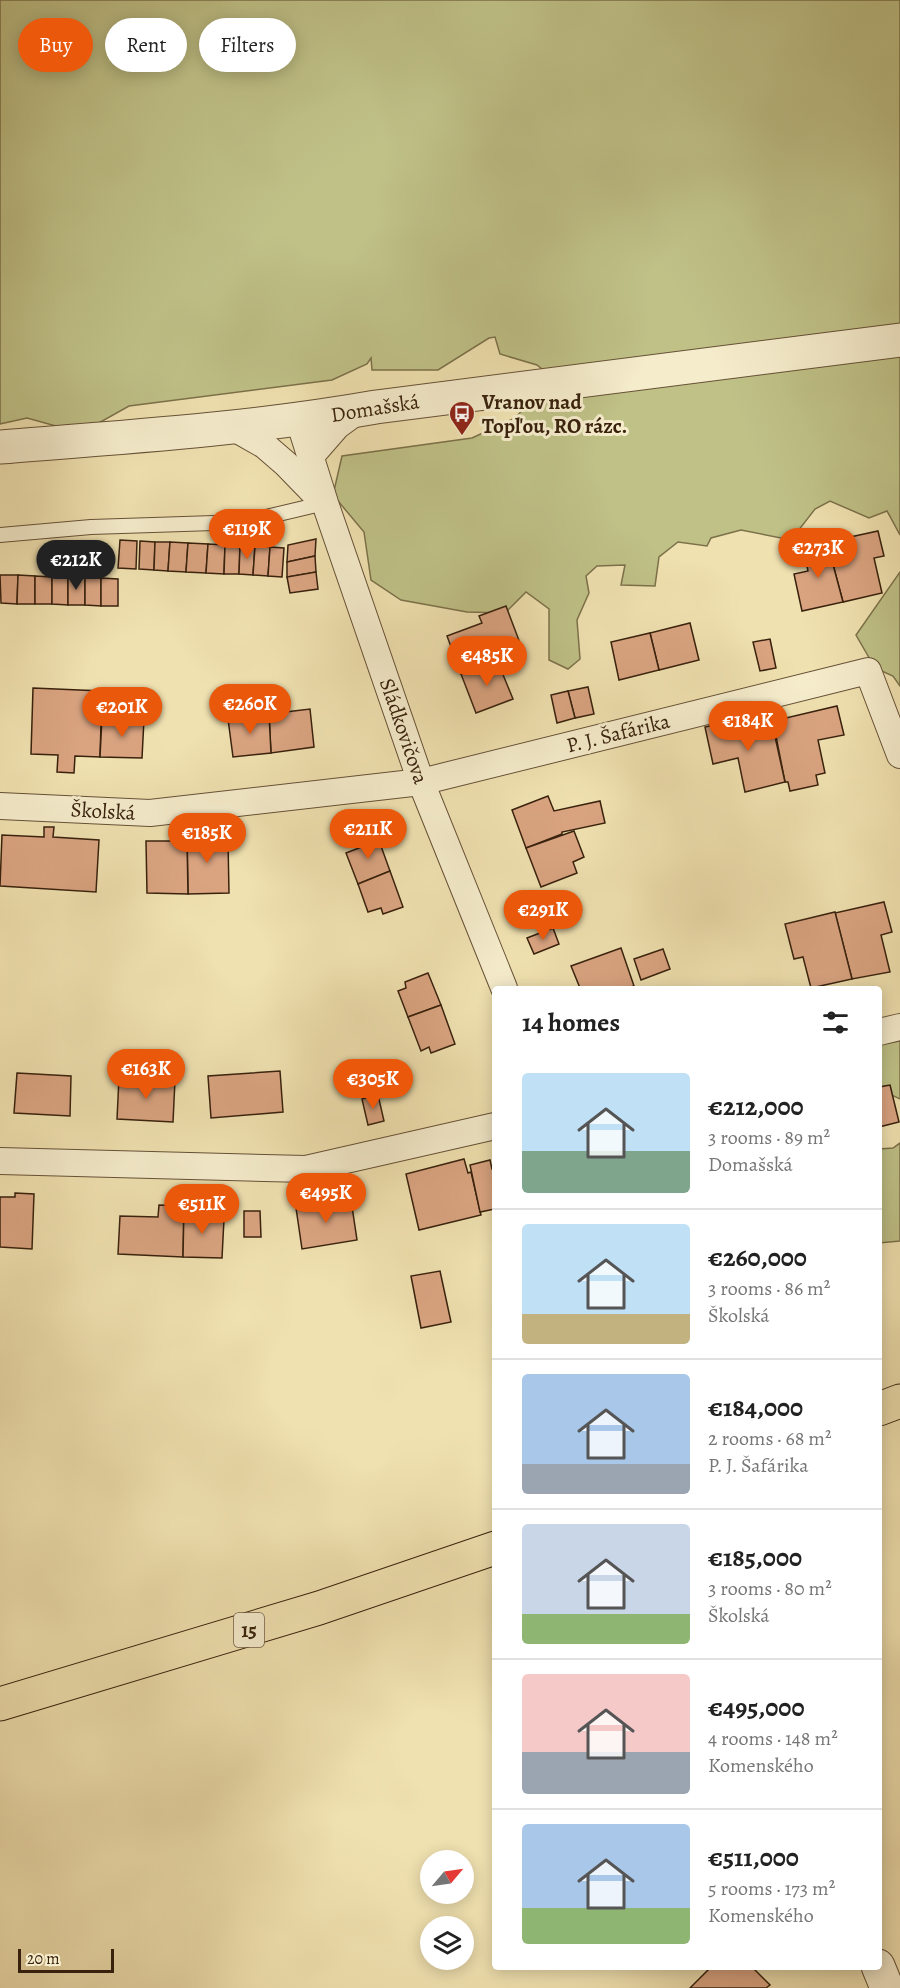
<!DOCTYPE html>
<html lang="en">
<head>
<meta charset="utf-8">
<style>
	:root { --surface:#fff; --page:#f6f6f6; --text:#222; --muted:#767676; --line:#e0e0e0; --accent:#ea580c }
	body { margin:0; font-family:Alegreya,serif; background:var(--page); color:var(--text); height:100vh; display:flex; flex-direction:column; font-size:22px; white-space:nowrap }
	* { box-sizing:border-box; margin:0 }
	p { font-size:20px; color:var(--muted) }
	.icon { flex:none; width:33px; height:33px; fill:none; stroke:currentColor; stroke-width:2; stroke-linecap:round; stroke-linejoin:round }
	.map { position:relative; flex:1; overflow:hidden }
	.details { position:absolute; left:492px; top:986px; width:390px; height:984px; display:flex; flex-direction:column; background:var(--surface); border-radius:6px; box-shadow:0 3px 15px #0003 }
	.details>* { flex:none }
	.hud { position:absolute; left:18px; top:18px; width:384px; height:54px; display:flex; gap:12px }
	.needle { width:39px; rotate:61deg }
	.buttons { position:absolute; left:420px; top:1850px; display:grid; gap:12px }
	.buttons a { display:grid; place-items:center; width:54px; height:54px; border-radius:50%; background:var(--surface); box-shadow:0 3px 15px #0003; font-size:30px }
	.scale { position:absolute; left:18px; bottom:15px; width:96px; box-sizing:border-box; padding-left:6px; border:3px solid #38210d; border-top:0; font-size:16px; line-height:21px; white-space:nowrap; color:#38210d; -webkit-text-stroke:4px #f5eccc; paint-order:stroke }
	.price { position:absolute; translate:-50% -51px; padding:0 14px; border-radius:21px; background:var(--accent); color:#fff; font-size:20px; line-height:39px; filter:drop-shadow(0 2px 3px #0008) }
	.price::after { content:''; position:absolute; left:50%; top:36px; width:18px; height:14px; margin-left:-9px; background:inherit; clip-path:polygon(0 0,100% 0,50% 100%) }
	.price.selected { background:#222; color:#fff }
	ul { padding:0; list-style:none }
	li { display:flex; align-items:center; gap:18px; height:150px; padding:0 30px }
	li+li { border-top:2px solid var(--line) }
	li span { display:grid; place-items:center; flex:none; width:168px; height:120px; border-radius:6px; color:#555 }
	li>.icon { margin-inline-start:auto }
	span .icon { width:72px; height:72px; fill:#fffc; stroke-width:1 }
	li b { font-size:26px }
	h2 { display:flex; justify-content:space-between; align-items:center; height:72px; padding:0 30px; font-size:26px }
	.tag { padding:0 21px; border-radius:27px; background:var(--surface); box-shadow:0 3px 15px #0003; font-size:21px; line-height:54px }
	.tag.selected { background:var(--accent); color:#fff }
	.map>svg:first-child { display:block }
</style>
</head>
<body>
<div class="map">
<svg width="900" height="1988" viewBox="0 0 900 1988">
	<rect width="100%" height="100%" fill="#f0e1b0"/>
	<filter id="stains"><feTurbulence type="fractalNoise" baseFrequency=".00333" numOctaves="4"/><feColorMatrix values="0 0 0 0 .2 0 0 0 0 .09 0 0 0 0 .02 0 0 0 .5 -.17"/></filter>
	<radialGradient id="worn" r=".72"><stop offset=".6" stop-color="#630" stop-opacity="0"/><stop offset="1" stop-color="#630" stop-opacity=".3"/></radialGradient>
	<!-- green -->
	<g fill="#bfc187" stroke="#7c714a" stroke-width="1.5">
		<polygon points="0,0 900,0 900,535 887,511 869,518 830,501 815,509 791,540 741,530 711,538 707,546 678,542 659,557 655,586 621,585 625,565 597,566 586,576 589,593 577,620 580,659 568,669 549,660 549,609 526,592 505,613 467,612 401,600 371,580 364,532 333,495 342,456 472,438 515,418 553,378 537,365 500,354 495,337 489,338 438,370 372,370 371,358 367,364 332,380 129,406 81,433 27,418 0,424"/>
		<polygon points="900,572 900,686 893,676 875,668 856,635"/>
		<polygon points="879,1028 900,1030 900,1099 879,1089"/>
		<polygon points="900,1143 900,1241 879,1243 879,1149 893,1148"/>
	</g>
	<!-- building -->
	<g fill="#daa481" stroke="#38210d" stroke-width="1.5">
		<polygon points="878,531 884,556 874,558 882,593 843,602 827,542"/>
		<polygon points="316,539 315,556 287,562 288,545"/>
		<polygon points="120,540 137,541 136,569 118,568"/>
		<polygon points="140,541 155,542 154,570 139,569"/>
		<polygon points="155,542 170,542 168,571 154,570"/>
		<polygon points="170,542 188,543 186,572 168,571"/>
		<polygon points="827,542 843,602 802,611 794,574 808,571 803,547"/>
		<polygon points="188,543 208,544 206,573 186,572"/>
		<polygon points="208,544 225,545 224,574 206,573"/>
		<polygon points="225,545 240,546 239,574 224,574"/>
		<polygon points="240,546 255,546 253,575 239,574"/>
		<polygon points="255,546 270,547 268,576 253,575"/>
		<polygon points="270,547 284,548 282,577 268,576"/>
		<polygon points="315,556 316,572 287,577 287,562"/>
		<polygon points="316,572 318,589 290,593 287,577"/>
		<polygon points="0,575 18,575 17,604 1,603"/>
		<polygon points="18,575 35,576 35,604 17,604"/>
		<polygon points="35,576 52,577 52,604 35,604"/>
		<polygon points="52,577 68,577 68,605 52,604"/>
		<polygon points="68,577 85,578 85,605 68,605"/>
		<polygon points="85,578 101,578 101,606 85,605"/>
		<polygon points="101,578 118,579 118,606 101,606"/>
		<polygon points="506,606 523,651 461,674 447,636 482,623 479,616"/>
		<polygon points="690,623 699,660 659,670 650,633"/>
		<polygon points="650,633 659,670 619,680 611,642"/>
		<polygon points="770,639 776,668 760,671 753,642"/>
		<polygon points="497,660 513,699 476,713 461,674"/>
		<polygon points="588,687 594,714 575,718 568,691"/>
		<polygon points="33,688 102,691 100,757 75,756 74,773 57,772 58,755 31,754"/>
		<polygon points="568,691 575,718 557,723 551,695"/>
		<polygon points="837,706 844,735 818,740 825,773 816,775 818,785 790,791 788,782 785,782 773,721"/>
		<polygon points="310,709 314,747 271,753 269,714"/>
		<polygon points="269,714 271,753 233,757 228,719"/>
		<polygon points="102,717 144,719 142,758 100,757"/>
		<polygon points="743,719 745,728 772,723 785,782 745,792 738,758 713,764 705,727"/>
		<polygon points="548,796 554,811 600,801 605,823 562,832 562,834 526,848 512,810"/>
		<polygon points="44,827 54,827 53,837 99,840 96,892 0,886 2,835 44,837"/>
		<polygon points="209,829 210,840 228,840 229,893 188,894 187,830"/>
		<polygon points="574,831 584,857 573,862 577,873 541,887 526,848"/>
		<polygon points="377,835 390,871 358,884 346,853 359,848 357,842"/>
		<polygon points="146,841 187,841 188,894 147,893"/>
		<polygon points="390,871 403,907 383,914 381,908 368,912 358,884"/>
		<polygon points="884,902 892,932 881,935 890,972 852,979 835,913"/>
		<polygon points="835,912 852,979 811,988 803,957 794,959 785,924"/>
		<polygon points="553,928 559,944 534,954 527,938"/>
		<polygon points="621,948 634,986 627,988 580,988 571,966"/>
		<polygon points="663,949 670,969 641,980 634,959"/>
		<polygon points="428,973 441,1005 408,1017 398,991 406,988 405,982"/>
		<polygon points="441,1005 455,1044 431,1053 429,1047 421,1051 408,1017"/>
		<polygon points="280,1071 283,1112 211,1118 208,1076"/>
		<polygon points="17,1073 71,1076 70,1116 14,1113"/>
		<polygon points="119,1078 175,1080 173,1122 117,1119"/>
		<polygon points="890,1085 899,1122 879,1127 879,1087"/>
		<polygon points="378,1095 384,1121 368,1125 362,1099"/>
		<polygon points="464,1159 468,1173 471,1172 481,1215 419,1230 406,1174"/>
		<polygon points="490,1160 492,1169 495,1168 495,1209 480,1212 470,1165"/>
		<polygon points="15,1193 34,1194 32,1249 0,1247 0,1197 15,1197"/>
		<polygon points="328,1197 329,1204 351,1200 357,1240 302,1249 296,1208 316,1205 315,1199"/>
		<polygon points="159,1205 184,1206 183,1257 118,1254 120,1216 158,1217"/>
		<polygon points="184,1206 204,1207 204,1219 224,1219 222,1258 183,1257"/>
		<polygon points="244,1211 260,1211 261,1237 244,1237"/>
		<polygon points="440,1271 451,1322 421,1328 411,1276"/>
		<polygon points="712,1966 751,1966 770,1985 766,1988 690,1988"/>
	</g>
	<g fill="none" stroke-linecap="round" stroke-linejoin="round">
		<defs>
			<polyline id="service" points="0,535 91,527 245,522 325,503"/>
			<g id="minor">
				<polyline points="299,420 325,503 421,782 504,988"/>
				<polyline points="234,428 264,445 286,464 320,499"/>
				<polyline points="310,457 337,426 359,410"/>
				<polyline points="0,806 150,813 421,782 868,671 900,755"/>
				<polyline points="879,1032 900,1027"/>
				<polyline points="0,1161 306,1169 495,1126"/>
			</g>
			<g id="tertiary">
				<path d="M0,447c126,-10 251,-18 376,-40l524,-67"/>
				<polyline points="878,1966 887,1988"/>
			</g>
			<g id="primary">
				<polyline points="879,1409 900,1401"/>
				<polyline points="0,1704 319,1608 495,1548"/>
			</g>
		</defs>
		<!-- service casing -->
		<use href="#service" stroke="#665136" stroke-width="16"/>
		<!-- minor casing -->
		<use href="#minor" stroke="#665136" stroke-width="28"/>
		<!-- tertiary casing -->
		<use href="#tertiary" stroke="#665136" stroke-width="35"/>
		<!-- primary casing -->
		<use href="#primary" stroke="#38210d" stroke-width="35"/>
		<!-- service -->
		<use href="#service" stroke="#f5eccc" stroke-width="14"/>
		<!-- minor -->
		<use href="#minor" stroke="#f5eccc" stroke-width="26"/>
		<!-- tertiary -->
		<use href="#tertiary" stroke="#f5eccc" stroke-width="33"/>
		<!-- primary -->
		<use href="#primary" stroke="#f0e1b0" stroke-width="33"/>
	</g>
	<!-- icons -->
	<defs>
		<symbol id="bus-pin" viewBox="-11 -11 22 30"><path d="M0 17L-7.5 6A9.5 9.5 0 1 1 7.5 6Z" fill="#8f2418" stroke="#f5eccc"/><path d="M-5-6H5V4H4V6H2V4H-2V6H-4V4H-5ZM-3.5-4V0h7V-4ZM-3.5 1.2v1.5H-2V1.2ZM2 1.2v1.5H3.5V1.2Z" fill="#fff"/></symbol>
	</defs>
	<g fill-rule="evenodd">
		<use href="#bus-pin" x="447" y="399" width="30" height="40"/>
	</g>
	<g text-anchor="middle" stroke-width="6" stroke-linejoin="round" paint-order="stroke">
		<!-- shield labels -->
		<rect fill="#f5eccc" stroke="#715e46" stroke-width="1.5" x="234" y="1613" width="30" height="34" rx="4.5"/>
		<g font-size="20" font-weight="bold" fill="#38210d">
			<text x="249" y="1637">15</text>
		</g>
		<!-- poi labels -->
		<g font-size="21" font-weight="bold" fill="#38210d" stroke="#f5eccc" text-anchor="start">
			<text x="482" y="409">Vranov nad<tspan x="482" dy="24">Topľou, RO rázc.</tspan></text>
		</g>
		<!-- street labels -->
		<g font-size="21" fill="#38210d" stroke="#f5eccc">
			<text transform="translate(375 408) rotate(-9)" y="7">Domašská</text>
			<text transform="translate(404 731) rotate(71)" y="7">Sládkovičova</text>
			<text transform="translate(618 733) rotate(-14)" y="7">P. J. Šafárika</text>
			<text transform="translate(103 811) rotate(3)" y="7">Školská</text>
		</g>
	</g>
	<rect width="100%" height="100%" filter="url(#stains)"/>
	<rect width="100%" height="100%" fill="url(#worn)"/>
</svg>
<div class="buttons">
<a><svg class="needle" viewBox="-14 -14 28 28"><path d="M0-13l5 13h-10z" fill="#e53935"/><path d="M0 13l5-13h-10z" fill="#767676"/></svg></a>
<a><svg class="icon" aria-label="layers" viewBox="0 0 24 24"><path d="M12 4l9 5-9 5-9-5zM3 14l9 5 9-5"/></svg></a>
</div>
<div class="scale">20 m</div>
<b class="price" style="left:247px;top:560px">€119K</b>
<b class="price" style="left:818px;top:579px">€273K</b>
<b class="price selected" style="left:76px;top:591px">€212K</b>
<b class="price" style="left:487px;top:687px">€485K</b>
<b class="price" style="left:250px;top:735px">€260K</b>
<b class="price" style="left:122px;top:738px">€201K</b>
<b class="price" style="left:748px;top:752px">€184K</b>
<b class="price" style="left:368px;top:860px">€211K</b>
<b class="price" style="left:207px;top:864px">€185K</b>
<b class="price" style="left:543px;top:941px">€291K</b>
<b class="price" style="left:146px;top:1100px">€163K</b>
<b class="price" style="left:373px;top:1110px">€305K</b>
<b class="price" style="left:326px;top:1224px">€495K</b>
<b class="price" style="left:202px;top:1235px">€511K</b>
<div class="hud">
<a class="tag selected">Buy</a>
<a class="tag">Rent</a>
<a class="tag">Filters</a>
</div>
<section class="details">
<h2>14 homes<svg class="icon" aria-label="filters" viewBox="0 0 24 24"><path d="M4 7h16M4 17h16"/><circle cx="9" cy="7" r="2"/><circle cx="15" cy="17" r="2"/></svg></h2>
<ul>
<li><span style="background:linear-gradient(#bfe0f5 65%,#7fa58c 0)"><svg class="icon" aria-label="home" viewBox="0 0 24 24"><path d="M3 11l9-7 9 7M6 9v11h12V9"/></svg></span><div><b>€212,000</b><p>3 rooms · 89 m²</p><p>Domašská</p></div></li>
<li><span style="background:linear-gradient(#bfe0f5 75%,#c2b280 0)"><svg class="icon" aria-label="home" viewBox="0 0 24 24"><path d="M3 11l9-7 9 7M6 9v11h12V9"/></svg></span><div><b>€260,000</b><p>3 rooms · 86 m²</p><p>Školská</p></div></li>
<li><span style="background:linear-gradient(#a9c7e8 75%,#9aa5b1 0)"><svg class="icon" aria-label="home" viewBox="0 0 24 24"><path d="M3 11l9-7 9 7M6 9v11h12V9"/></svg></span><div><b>€184,000</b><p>2 rooms · 68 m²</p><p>P. J. Šafárika</p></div></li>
<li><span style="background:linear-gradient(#c9d6e8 75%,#8fb573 0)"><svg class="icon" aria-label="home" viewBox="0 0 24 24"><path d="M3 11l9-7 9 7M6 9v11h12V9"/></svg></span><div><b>€185,000</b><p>3 rooms · 80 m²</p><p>Školská</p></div></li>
<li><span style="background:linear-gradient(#f6c9c9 65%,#9aa5b1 0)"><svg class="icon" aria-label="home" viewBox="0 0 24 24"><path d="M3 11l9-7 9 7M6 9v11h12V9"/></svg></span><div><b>€495,000</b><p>4 rooms · 148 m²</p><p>Komenského</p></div></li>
<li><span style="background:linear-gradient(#a9c7e8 70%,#8fb573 0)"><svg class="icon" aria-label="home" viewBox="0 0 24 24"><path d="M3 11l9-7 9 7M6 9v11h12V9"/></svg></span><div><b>€511,000</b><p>5 rooms · 173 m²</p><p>Komenského</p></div></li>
</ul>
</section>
</div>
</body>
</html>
